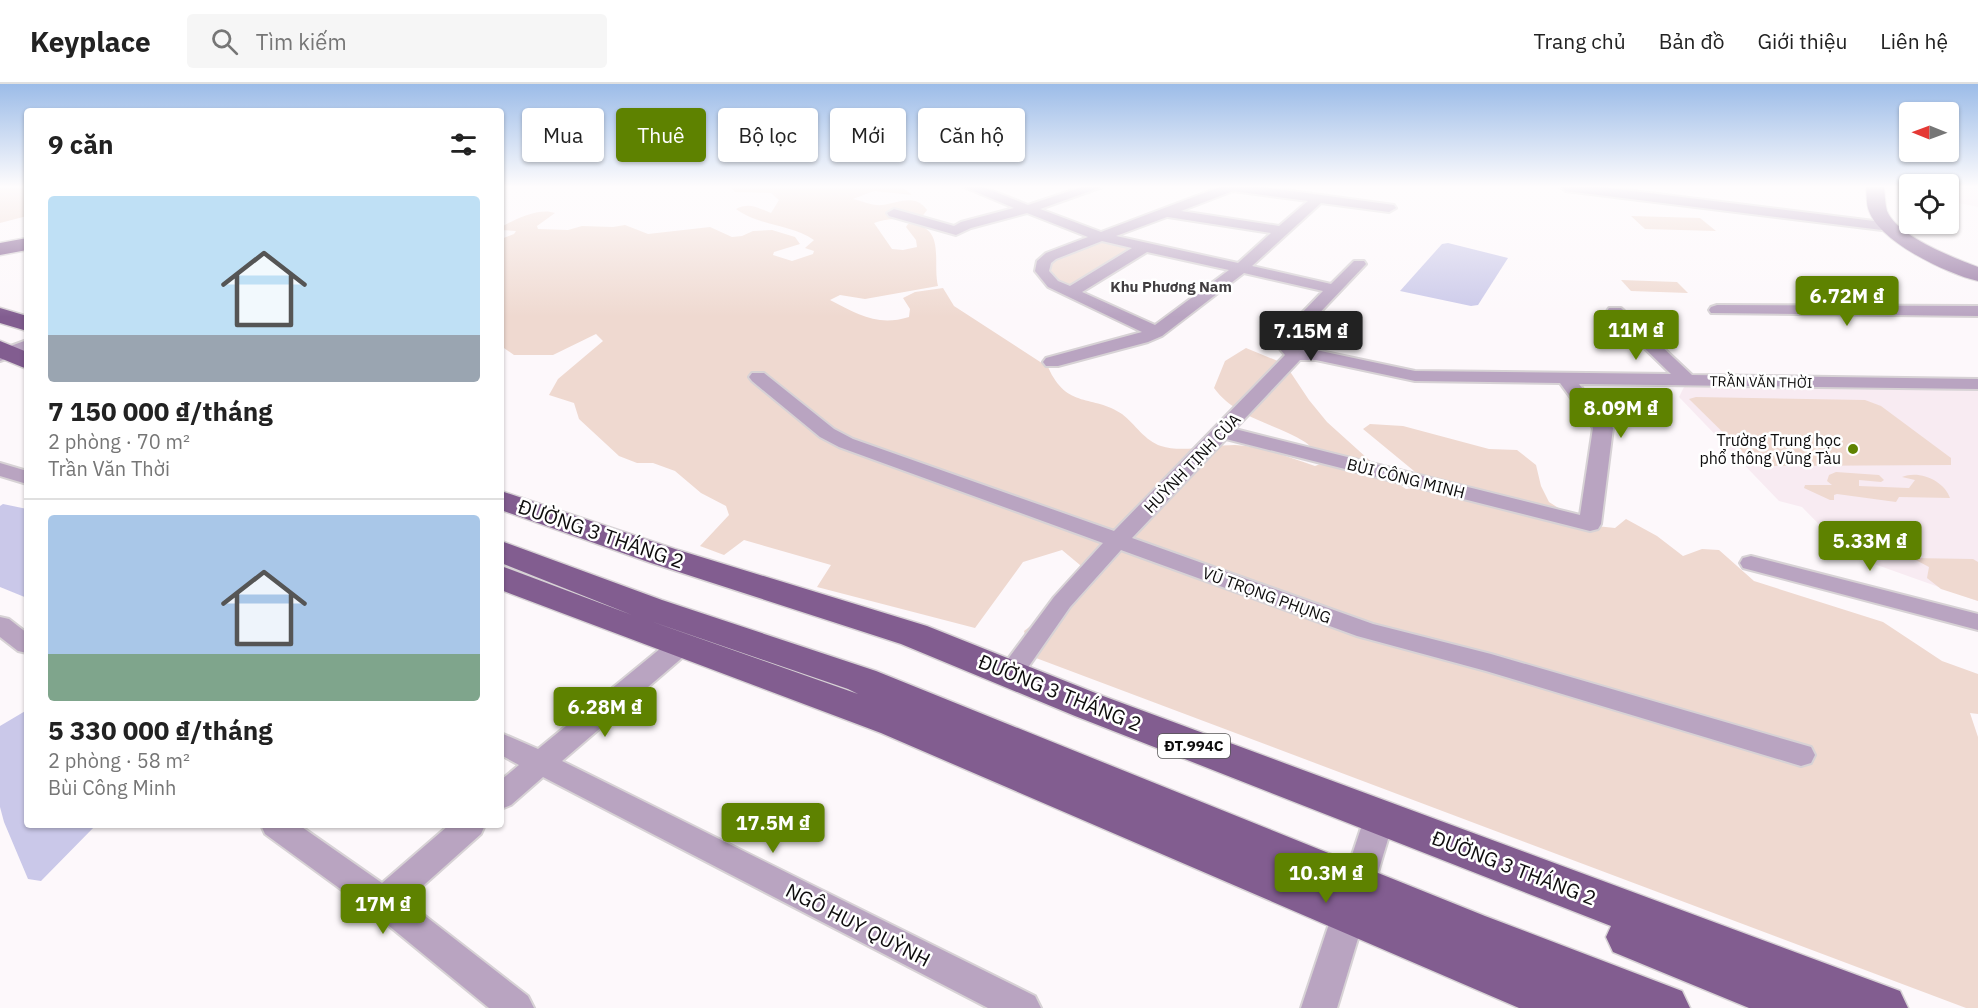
<!DOCTYPE html>
<html lang="vi">
<head>
<meta charset="utf-8">
<style>
	:root { --surface:#fff; --page:#f6f6f6; --text:#222; --muted:#767676; --line:#e0e0e0; --accent:#5e8200 }
	body { margin:0; font-family:"IBM Plex Sans",sans-serif; background:var(--page); color:var(--text); height:100vh; display:flex; flex-direction:column; font-size:22px; white-space:nowrap }
	* { box-sizing:border-box; margin:0 }
	p { font-size:20px; color:var(--muted) }
	.icon { flex:none; width:33px; height:33px; fill:none; stroke:currentColor; stroke-width:2; stroke-linecap:round; stroke-linejoin:round }
	.map { position:relative; flex:1; overflow:hidden }
	.drawer { position:absolute; left:24px; top:24px; width:480px; height:720px; display:flex; flex-direction:column; background:var(--surface); border-radius:6px; box-shadow:0 2px 4px #0004 }
	.drawer>* { flex:none }
	.top-card { position:absolute; left:522px; top:24px; width:570px; height:54px; display:flex; gap:12px }
	.needle { width:39px; rotate:271deg }
	.tools { position:absolute; left:1899px; top:18px; display:grid; gap:12px }
	.tools a { display:grid; place-items:center; width:60px; height:60px; border-radius:6px; background:var(--surface); box-shadow:0 2px 4px #0004; font-size:30px }
	.price { position:absolute; translate:-50% -51px; padding:0 14px; border-radius:6px; background:var(--accent); color:#fff; font-size:20px; line-height:39px; filter:drop-shadow(0 2px 3px #0008) }
	.price::after { content:''; position:absolute; left:50%; top:36px; width:18px; height:14px; margin-left:-9px; background:inherit; clip-path:polygon(0 0,100% 0,50% 100%) }
	.price.active { background:#222; color:#fff }
	ul { padding:0; list-style:none }
	li { display:grid; align-content:center; gap:12px; height:318px; padding:0 24px }
	li+li { border-top:2px solid var(--line) }
	li span { display:grid; place-items:center; height:186px; border-radius:6px; color:#555 }
	li>.icon { margin-inline-start:auto }
	span .icon { width:108px; height:108px; fill:#fffc; stroke-width:1 }
	li b { font-size:26px }
	h2 { display:flex; justify-content:space-between; align-items:center; height:72px; padding:0 24px; font-size:26px }
	.chip { padding:0 21px; border-radius:6px; background:var(--surface); box-shadow:0 2px 4px #0004; font-size:21px; line-height:54px }
	.chip.active { background:var(--accent); color:#fff }
	header { display:flex; align-items:center; gap:36px; box-sizing:border-box; height:84px; padding:0 30px; background:var(--surface); border-bottom:2px solid var(--line) }
	header strong { font-size:28px }
	nav { display:flex; gap:33px; margin-inline-start:auto; font-size:21px }
	.search { width:420px; height:54px; background:var(--page); display:flex; align-items:center; gap:15px; box-sizing:border-box; padding:0 21px; border-radius:6px; color:var(--muted); font-size:22px }
	.map>svg:first-child { display:block }
</style>
</head>
<body>
<header>
<strong>Keyplace</strong>
<div class="search"><svg class="icon" aria-label="search" viewBox="0 0 24 24"><circle cx="10" cy="10" r="6"/><path d="M15 15l6 6"/></svg>Tìm kiếm</div>
<nav><a>Trang chủ</a><a>Bản đồ</a><a>Giới thiệu</a><a>Liên hệ</a></nav>
</header>
<div class="map">
<svg width="1978" height="924" viewBox="0 0 1978 924">
	<rect width="100%" height="100%" fill="#fdf8fb"/>
	<!-- built -->
	<g fill="#f8ebf2">
		<polygon points="1949,103 1978,103 1978,123 1949,117"/>
		<polygon points="1685,301 1978,305 1978,517 1849,471 1802,423 1779,417 1679,313"/>
	</g>
	<!-- green -->
	<g fill="#efd9d0">
		<polygon points="0,103 27,103 27,132 0,139"/>
		<path d="M734,103h168l10,8 -38,-4 -21,8c9,2 20,7 29,6 16,-2 33,-12 45,5l-6,8c-16,2 -33,-1 -47,5l18,26 11,1 14,-3 -1,-7 -10,-13 2,-3c39,1 24,37 30,62l-73,13 -25,-4 -10,5c28,14 47,27 79,17l1,-8 -7,-11 12,-6 28,-4 11,18 94,61c19,43 45,27 74,47 13,10 23,27 39,32 20,7 52,-1 74,-1 26,1 55,13 80,21l8,-3c-4,-6 -11,-16 -18,-21 -29,-18 -69,-24 -91,-54l11,-27 21,-13 39,16 24,36 18,22 61,55 18,12 21,-3 -13,-15 -51,-42 7,-5 33,2 86,23 28,1 19,15 5,21 8,16 19,12 28,12 19,2 11,-9 31,17 26,20 19,-7 17,1 35,31 129,41 59,39 36,13v40l-8,-1 8,24v271h-12l-930,-350 -8,-12 -4,-15 38,-29 22,-20 -4,-17 -18,-15 -39,12 -48,66 -158,-41 14,-22 -87,-25 -20,15 -24,-9 29,-31 -3,-9 -25,-13 -26,-22 -22,-8h-16l-18,-7 -40,-37 -5,-16 -25,-8 9,-16 45,-38 -7,-7 -43,21h-39l-13,-9v-107l13,-5 2,-3 -15,-1v-3c14,-8 39,-20 54,-14l-18,13 1,3 30,1 14,-4 31,1 12,-2 23,9 62,-7 22,10 10,-1 11,-5 19,-1 23,7 5,7 -26,8 -1,3 19,6 21,-7 1,-3 -9,-3 9,-8c-24,-16 -55,-14 -78,-31 13,-7 22,-1 35,4l8,-13 -8,-7 -36,-1 -3,-3z"/>
		<polygon points="1631,132 1700,134 1716,147 1645,145"/>
		<polygon points="1110,157 1131,162 1132,167 1074,201 1058,198 1048,190 1050,179 1088,162"/>
		<polygon points="1621,196 1677,198 1688,209 1631,207"/>
		<polygon points="1696,313 1865,316 1881,322 1951,374 1951,381 1768,382 1751,376 1689,315"/>
		<path d="M1836,388l43,3 5,5 -3,2 -22,-2v6l50,2 6,-8 -13,-3c18,-7 42,4 48,21l-51,-1 -3,5 -59,-8 -3,1v5h-4l-26,-12 1,-3h27l-5,-4 2,-6z"/>
		<polygon points="1912,474 1973,475 1978,478 1978,517 1941,505 1927,494 1929,483"/>
	</g>
	<!-- water -->
	<g fill="#cac8e9">
		<polygon points="1448,159 1508,174 1478,221 1471,222 1400,207 1442,160"/>
		<polygon points="3,420 27,425 27,514 0,503 0,422"/>
		<polygon points="27,626 27,741 96,741 41,797 28,795 4,738 0,723 0,642"/>
	</g>
	<g fill="none" stroke-linecap="round" stroke-linejoin="round">
		<defs>
			<g id="street">
				<path d="M964,103h19l45,18 54,-18h20l-62,22 61,23 119,-45h43l131,18 2,3 -7,4 -68,-9 -69,63 79,18 23,-23h10l2,3 -74,78 8,8h16l99,21 256,3 -62,-60 -2,-3 2,-3h12l71,67 286,4v10l-399,-5 34,44 -12,96 -3,5 -8,2 -364,-92 -94,99 241,86 118,30 320,93 4,8 -4,8 -10,3 -315,-95 -129,-35 -236,-86 -51,57 -50,72 -9,3 -9,-3 -4,-6 4,-6 52,-70 49,-54 -264,-96 -19,-10 -68,-56 -3,-4 3,-4h12l70,56 19,10 261,92 171,-176 -11,-13 49,-51 -79,-18 -82,63 -14,6 -90,24h-12l-3,-4 3,-4 96,-26 -94,-45 -13,-16 2,-10 9,-8 42,-16 -61,-24 -56,15 -15,7 -67,-19 -2,-3 7,-4 60,17 7,-4 53,-14zM1233,107l75,10 -29,25 -98,-15zM1167,133h1l103,16 -33,30 -122,-27zM1102,157l30,7 -62,38 -12,-5 -9,-10 2,-8 5,-4zM1147,168l82,18 -74,55 -73,-33zM1300,276h16l99,21 145,2 33,45 -13,87 -345,-86z"/>
				<polygon points="1560,103 1601,103 1890,139 1897,143 1890,147 1566,107"/>
				<polygon points="1717,221 1978,222 1978,232 1711,229 1709,226 1711,223"/>
				<polygon points="27,256 27,267 0,277 0,266"/>
				<polygon points="0,379 27,387 27,400 0,392"/>
				<polygon points="1751,472 1978,530 1978,546 1743,484 1740,479 1743,474"/>
				<polygon points="0,533 9,535 27,549 27,569 18,567 0,553"/>
				<polygon points="681,553 690,555 694,561 690,567 562,677 1035,912 1041,924 988,924 543,693 511,721 501,725 501,696 519,681 501,671 501,649 538,665 672,555"/>
				<polygon points="1380,720 1391,724 1395,732 1337,924 1301,924 1365,732 1369,724"/>
				<polygon points="261,741 299,741 382,799 449,741 485,741 481,750 406,817 528,912 534,924 489,924 372,828 265,750"/>
			</g>
			<path id="secondary" d="M1866,103h18c1,8 1,17 3,24 10,25 67,47 91,56v14c-31,-7 -98,-39 -109,-70 -3,-7 -2,-16 -3,-24z"/>
			<g id="primary">
				<polygon points="27,154 27,166 0,171 0,159"/>
				<polygon points="0,224 27,232 27,247 0,239"/>
				<polygon points="0,257 27,268 27,285 0,274"/>
				<polygon points="501,407 675,465 927,542 1103,612 1900,907 1908,924 1749,924 1613,868 1606,853 1611,842 1075,632 901,560 651,479 501,426"/>
				<path d="M501,457l161,59 214,71 609,245 197,75 8,17h-171l-638,-275 -380,-143v-24l131,49 -131,-52zM650,537l198,68 10,5z"/>
			</g>
		</defs>
		<!-- street casing -->
		<use href="#street" stroke="#d7d2d5" stroke-width="4"/>
		<!-- secondary casing -->
		<use href="#secondary" stroke="#d7d2d5" stroke-width="2"/>
		<!-- primary casing -->
		<use href="#primary" stroke="#d7d2d5" stroke-width="3"/>
		<!-- street -->
		<use href="#street" fill="#b9a4c1" fill-rule="evenodd"/>
		<!-- secondary -->
		<use href="#secondary" fill="#997ba5" fill-rule="evenodd"/>
		<!-- primary -->
		<use href="#primary" fill="#825d90" fill-rule="evenodd"/>
	</g>
	<!-- sky -->
	<linearGradient id="sky" x2="0" y2="1"><stop stop-color="#9cbce8"/><stop offset="0.44" stop-color="#fefcfd"/><stop offset="1" stop-color="#fefcfd" stop-opacity="0"/></linearGradient>
	<rect width="1978" height="233" fill="url(#sky)"/>
	<!-- markers -->
	<circle fill="#5e8200" stroke="#fff" stroke-width="2" cx="1853" cy="365" r="6"/>
	<g text-anchor="middle" stroke-width="5" stroke-linejoin="round" paint-order="stroke">
		<!-- far-street labels -->
		<g font-size="14" fill="#0e0d0d" stroke="#fff">
			<text transform="translate(1761 298) rotate(1)" y="5">TRẦN VĂN THỜI</text>
		</g>
		<!-- far-neighbourhood labels -->
		<g font-size="15" font-weight="bold" fill="#413e40" stroke="#fff">
			<text x="1171" y="208">Khu Phương Nam</text>
		</g>
		<!-- shield labels -->
		<rect fill="#fff" stroke="#565656" stroke-width="1.5" x="1158" y="650" width="72" height="24" rx="4.5"/>
		<g font-size="15" font-weight="bold" fill="#0e0d0d">
			<text x="1194" y="667">ĐT.994C</text>
		</g>
		<!-- poi labels -->
		<g font-size="16" fill="#0e0d0d" stroke="#fff" text-anchor="end">
			<text x="1841" y="362">Trường Trung học<tspan x="1841" dy="18">phổ thông Vũng Tàu</tspan></text>
		</g>
		<!-- street labels -->
		<g font-size="16" fill="#0e0d0d" stroke="#fff">
			<text transform="translate(1192 379) rotate(-46)" y="6">HUỲNH TỊNH CỦA</text>
			<text transform="translate(1406 394) rotate(14)" y="6">BÙI CÔNG MINH</text>
			<text transform="translate(1267 511) rotate(20)" y="6">VŨ TRỌNG PHỤNG</text>
		</g>
		<!-- near-street labels -->
		<g font-size="20" fill="#0e0d0d" stroke="#fff">
			<text transform="translate(601 450) rotate(19)" y="7">ĐƯỜNG 3 THÁNG 2</text>
			<text transform="translate(1060 609) rotate(22)" y="7">ĐƯỜNG 3 THÁNG 2</text>
			<text transform="translate(1514 784) rotate(21)" y="7">ĐƯỜNG 3 THÁNG 2</text>
			<text transform="translate(858 841) rotate(27)" y="7">NGÔ HUY QUỲNH</text>
		</g>
	</g>
</svg>
<div class="tools">
<a><svg class="needle" viewBox="-14 -14 28 28"><path d="M0-13l5 13h-10z" fill="#e53935"/><path d="M0 13l5-13h-10z" fill="#767676"/></svg></a>
<a><svg class="icon" aria-label="locate" viewBox="0 0 24 24"><circle cx="12" cy="12" r="6"/><path d="M12 2v4M12 18v4M2 12h4M18 12h4"/></svg></a>
</div>
<b class="price" style="left:1847px;top:243px">6.72M ₫</b>
<b class="price" style="left:1636px;top:277px">11M ₫</b>
<b class="price active" style="left:1311px;top:278px">7.15M ₫</b>
<b class="price" style="left:1621px;top:355px">8.09M ₫</b>
<b class="price" style="left:1870px;top:488px">5.33M ₫</b>
<b class="price" style="left:605px;top:654px">6.28M ₫</b>
<b class="price" style="left:773px;top:770px">17.5M ₫</b>
<b class="price" style="left:1326px;top:820px">10.3M ₫</b>
<b class="price" style="left:383px;top:851px">17M ₫</b>
<div class="top-card">
<a class="chip">Mua</a>
<a class="chip active">Thuê</a>
<a class="chip">Bộ lọc</a>
<a class="chip">Mới</a>
<a class="chip">Căn hộ</a>
</div>
<section class="drawer">
<h2>9 căn<svg class="icon" aria-label="filters" viewBox="0 0 24 24"><path d="M4 7h16M4 17h16"/><circle cx="9" cy="7" r="2"/><circle cx="15" cy="17" r="2"/></svg></h2>
<ul>
<li><span style="background:linear-gradient(#bfe0f5 75%,#9aa5b1 0)"><svg class="icon" aria-label="home" viewBox="0 0 24 24"><path d="M3 11l9-7 9 7M6 9v11h12V9"/></svg></span><div><b>7 150 000 ₫/tháng</b><p>2 phòng · 70 m²</p><p>Trần Văn Thời</p></div></li>
<li><span style="background:linear-gradient(#a9c7e8 75%,#7fa58c 0)"><svg class="icon" aria-label="home" viewBox="0 0 24 24"><path d="M3 11l9-7 9 7M6 9v11h12V9"/></svg></span><div><b>5 330 000 ₫/tháng</b><p>2 phòng · 58 m²</p><p>Bùi Công Minh</p></div></li>
</ul>
</section>
</div>
</body>
</html>
